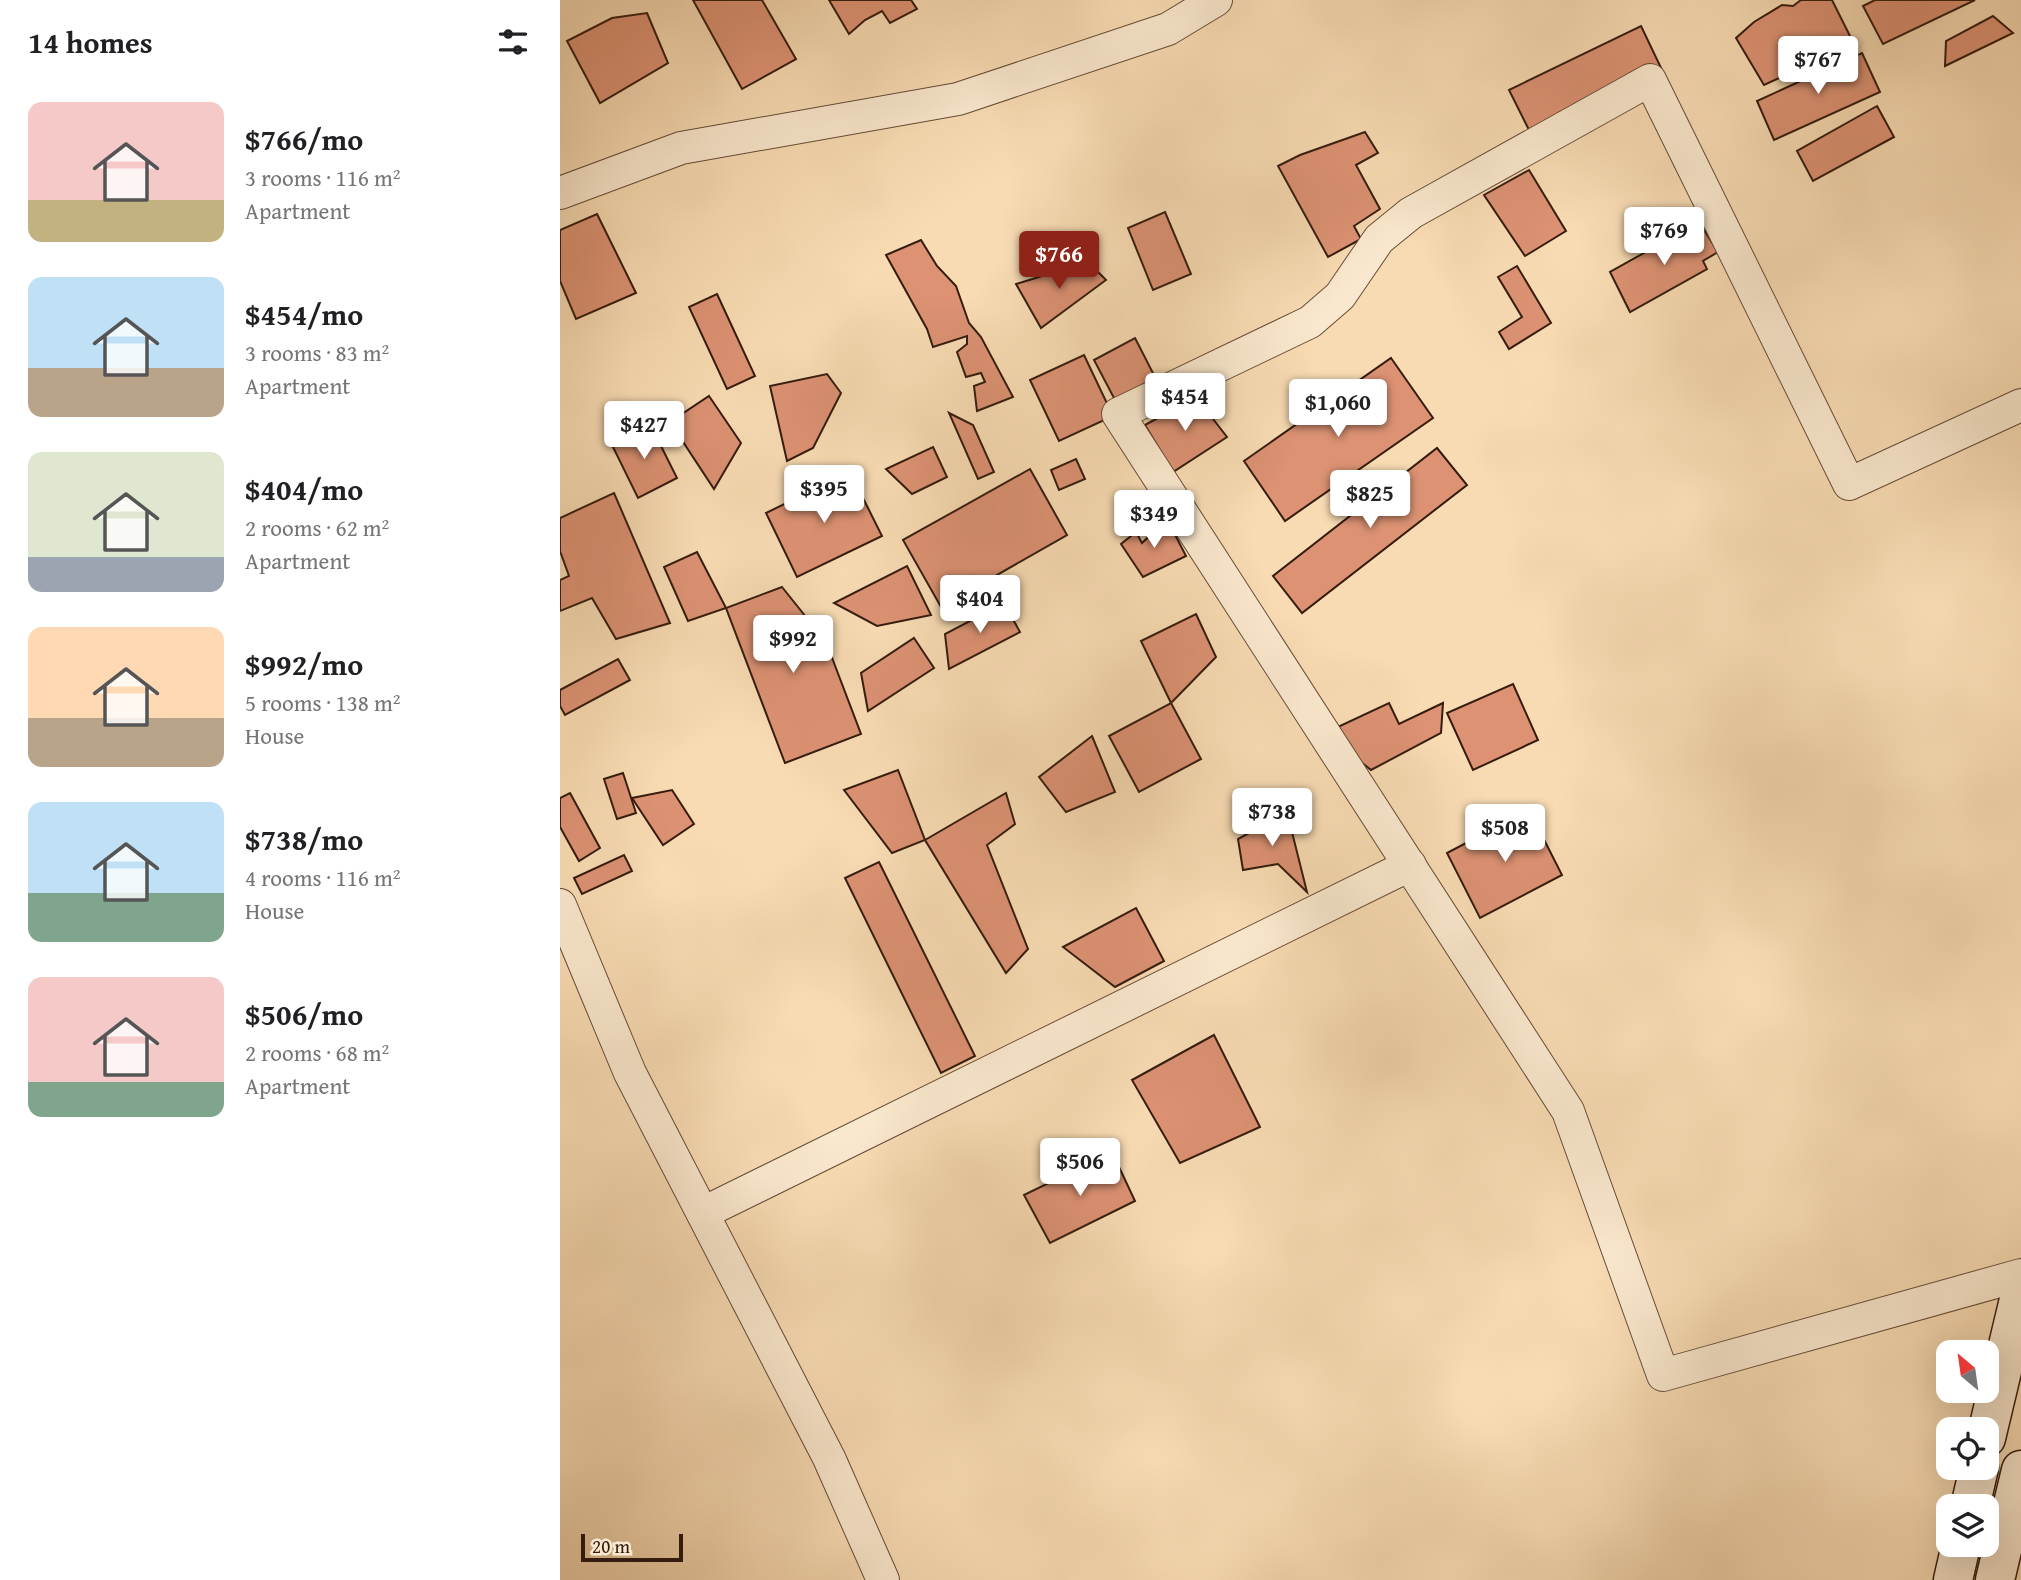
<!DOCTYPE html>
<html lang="en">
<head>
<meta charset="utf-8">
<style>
	:root { --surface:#fff; --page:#f6f6f6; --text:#202124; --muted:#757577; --accent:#8f2418 }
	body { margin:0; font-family:"Gentium Book Plus",serif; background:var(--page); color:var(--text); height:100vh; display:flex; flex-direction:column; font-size:26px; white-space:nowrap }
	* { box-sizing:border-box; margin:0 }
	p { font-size:23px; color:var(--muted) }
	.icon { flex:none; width:38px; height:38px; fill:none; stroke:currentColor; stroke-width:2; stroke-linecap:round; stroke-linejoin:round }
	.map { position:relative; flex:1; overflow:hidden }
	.drawer { display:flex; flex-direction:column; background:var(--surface); width:560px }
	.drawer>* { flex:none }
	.needle { width:46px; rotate:331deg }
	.buttons { position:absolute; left:1376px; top:1340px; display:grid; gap:14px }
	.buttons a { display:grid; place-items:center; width:63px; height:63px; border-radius:14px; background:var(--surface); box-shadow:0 7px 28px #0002; font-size:35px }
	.scale { position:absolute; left:21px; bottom:18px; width:102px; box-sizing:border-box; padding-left:7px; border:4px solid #351c0e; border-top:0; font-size:19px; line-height:24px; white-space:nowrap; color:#351c0e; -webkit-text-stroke:5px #fae8ce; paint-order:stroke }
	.price { position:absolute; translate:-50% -60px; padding:0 16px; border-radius:7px; background:#fff; color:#222; font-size:23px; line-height:46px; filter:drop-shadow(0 2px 4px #0008) }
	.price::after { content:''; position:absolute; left:50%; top:42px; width:21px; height:16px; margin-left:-10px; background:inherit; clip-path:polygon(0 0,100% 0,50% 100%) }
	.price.selected { background:var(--accent); color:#fff }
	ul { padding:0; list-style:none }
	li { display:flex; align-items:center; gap:21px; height:175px; padding:0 28px }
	li span { display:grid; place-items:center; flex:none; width:196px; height:140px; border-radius:14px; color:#555 }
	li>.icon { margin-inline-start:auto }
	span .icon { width:84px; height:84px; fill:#fffc; stroke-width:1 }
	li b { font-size:30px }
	h2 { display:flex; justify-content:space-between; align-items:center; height:84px; padding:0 28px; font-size:30px }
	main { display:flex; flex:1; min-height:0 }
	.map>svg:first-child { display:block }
</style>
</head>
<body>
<main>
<section class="drawer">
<h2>14 homes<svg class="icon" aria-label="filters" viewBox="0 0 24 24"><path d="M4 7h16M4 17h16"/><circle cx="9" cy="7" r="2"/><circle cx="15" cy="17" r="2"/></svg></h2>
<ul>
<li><span style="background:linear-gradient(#f6c9c9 70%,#c2b280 0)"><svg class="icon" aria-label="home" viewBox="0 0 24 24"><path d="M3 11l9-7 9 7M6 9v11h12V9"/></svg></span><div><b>$766/mo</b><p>3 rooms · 116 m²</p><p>Apartment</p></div></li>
<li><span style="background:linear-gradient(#bfe0f5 65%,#b9a48a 0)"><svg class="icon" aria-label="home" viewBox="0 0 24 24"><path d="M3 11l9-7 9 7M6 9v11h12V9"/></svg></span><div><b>$454/mo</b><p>3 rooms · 83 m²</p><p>Apartment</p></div></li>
<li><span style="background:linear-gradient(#dfe7d0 75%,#9aa5b1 0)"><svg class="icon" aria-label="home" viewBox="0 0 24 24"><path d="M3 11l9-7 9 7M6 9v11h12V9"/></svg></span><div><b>$404/mo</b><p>2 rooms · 62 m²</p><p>Apartment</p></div></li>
<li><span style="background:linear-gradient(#ffd9b3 65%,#b9a48a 0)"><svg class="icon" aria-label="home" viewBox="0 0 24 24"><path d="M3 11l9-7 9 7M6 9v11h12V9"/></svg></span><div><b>$992/mo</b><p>5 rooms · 138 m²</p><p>House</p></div></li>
<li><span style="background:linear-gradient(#bfe0f5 65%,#7fa58c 0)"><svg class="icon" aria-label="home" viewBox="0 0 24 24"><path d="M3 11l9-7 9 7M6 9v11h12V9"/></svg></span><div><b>$738/mo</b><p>4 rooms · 116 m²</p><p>House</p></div></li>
<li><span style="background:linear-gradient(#f6c9c9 75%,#7fa58c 0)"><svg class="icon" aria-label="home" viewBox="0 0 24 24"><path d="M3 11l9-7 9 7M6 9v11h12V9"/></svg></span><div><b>$506/mo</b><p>2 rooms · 68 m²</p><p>Apartment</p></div></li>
</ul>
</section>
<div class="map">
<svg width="1461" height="1580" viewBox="0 0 1461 1580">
	<rect width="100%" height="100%" fill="#f8dbb3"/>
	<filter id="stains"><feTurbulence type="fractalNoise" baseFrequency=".00286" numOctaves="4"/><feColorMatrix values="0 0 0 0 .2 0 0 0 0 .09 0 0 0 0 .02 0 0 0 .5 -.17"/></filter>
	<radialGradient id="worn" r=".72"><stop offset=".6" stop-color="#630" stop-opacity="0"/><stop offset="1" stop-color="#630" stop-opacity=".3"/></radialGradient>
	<!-- building -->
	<g fill="#dc9273" stroke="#351c0e" stroke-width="2">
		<polygon points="133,0 202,0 236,59 182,89"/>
		<polygon points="269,0 351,0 357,9 330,23 322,11 305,20 289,34"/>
		<polygon points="1241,0 1272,0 1294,44 1204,85 1176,38 1194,22 1222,5 1233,6"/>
		<polygon points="1315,0 1415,0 1323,44 1303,6"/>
		<polygon points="87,13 108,63 40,103 7,41 52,18"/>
		<polygon points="1433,16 1453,33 1385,66 1386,41"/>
		<polygon points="1081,26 1103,72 972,136 949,90"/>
		<polygon points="1302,53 1320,92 1214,140 1197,101"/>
		<polygon points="1317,106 1334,137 1253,181 1237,151"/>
		<polygon points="805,132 818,153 796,165 820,209 794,226 801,239 768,257 718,166 740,155"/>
		<polygon points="969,170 1006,231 965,256 924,195"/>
		<polygon points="605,212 631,274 593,290 568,228"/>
		<polygon points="37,214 76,293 16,319 0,281 0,230"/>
		<polygon points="1139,222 1158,252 1143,261 1147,269 1070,312 1050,272"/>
		<polygon points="361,240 377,266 396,286 409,323 421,337 453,397 417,411 414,386 425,382 421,373 406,377 397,352 407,344 407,336 373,347 367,329 326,255"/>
		<polygon points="528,262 546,280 481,328 456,284"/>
		<polygon points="957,266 991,323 949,349 939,332 962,317 938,277"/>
		<polygon points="157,294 195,376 167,389 129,307"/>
		<polygon points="575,338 596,379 555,400 534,360"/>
		<polygon points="524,355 553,416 499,441 470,380"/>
		<polygon points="831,358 873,418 725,521 684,461"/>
		<polygon points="267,374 281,393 253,448 227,461 210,386"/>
		<polygon points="149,396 181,443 154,489 110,422"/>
		<polygon points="636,397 667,437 613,472 585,425"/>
		<polygon points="389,413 413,425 434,472 418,479"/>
		<polygon points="90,424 117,478 78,498 51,443"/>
		<polygon points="373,447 387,477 352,494 326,469"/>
		<polygon points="877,448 907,485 742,613 713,576"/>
		<polygon points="516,459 525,479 499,490 491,470"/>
		<polygon points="470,469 507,535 381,607 343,540"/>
		<polygon points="290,472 322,536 237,577 206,513"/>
		<polygon points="54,493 110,623 56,639 32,598 0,611 0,580 9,576 0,551 0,518"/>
		<polygon points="607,519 626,556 583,577 561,544 576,532 582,543"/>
		<polygon points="137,552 166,608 128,621 104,567"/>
		<polygon points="347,566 371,615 317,626 274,603"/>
		<polygon points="222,587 266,642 301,734 225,763 166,608"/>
		<polygon points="444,603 460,632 389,669 385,634"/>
		<polygon points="636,614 656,657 611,703 581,641"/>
		<polygon points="354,638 374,668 308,711 301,673"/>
		<polygon points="58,659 70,680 5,715 0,706 0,690"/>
		<polygon points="953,684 978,740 913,770 887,713"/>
		<polygon points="611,703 641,759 579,792 549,736"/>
		<polygon points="829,703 839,724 883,703 881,733 811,770 765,733"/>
		<polygon points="532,736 555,792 506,812 479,777"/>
		<polygon points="338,770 365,840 332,853 284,790"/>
		<polygon points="63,773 76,813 57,819 44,779"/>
		<polygon points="112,790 134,824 103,845 72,798"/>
		<polygon points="10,793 40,848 19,861 0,827 0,798"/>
		<polygon points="446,793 455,824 427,845 468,949 446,973 365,840"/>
		<polygon points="969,810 1002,875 920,918 887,853"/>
		<polygon points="727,812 747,892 718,864 683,870 678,839"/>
		<polygon points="64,855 72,871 22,894 14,878"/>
		<polygon points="319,862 415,1056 381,1073 285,878"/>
		<polygon points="576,908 604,961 555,987 503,947"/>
		<polygon points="654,1035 700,1127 620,1163 572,1080"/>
		<polygon points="552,1152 575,1201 490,1243 464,1195"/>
	</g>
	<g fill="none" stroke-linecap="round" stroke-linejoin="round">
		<defs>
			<g id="street">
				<polyline points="0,193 121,148 398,99 608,29 656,0"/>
				<polyline points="1461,405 1289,484 1090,80 851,213 819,239 780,296 750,322 558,414 1008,1111 1103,1375 1461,1275"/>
				<polyline points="0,905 70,1073 269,1458 323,1580"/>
				<polyline points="143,1213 850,865"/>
			</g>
			<g id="secondary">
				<polyline points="1426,1438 1461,1291"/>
				<polyline points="1410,1507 1419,1468"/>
				<polyline points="1393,1580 1401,1545"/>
				<polyline points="1435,1580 1461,1470"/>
			</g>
		</defs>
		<!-- street casing -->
		<use href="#street" stroke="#664c37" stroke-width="34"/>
		<!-- secondary casing -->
		<use href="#secondary" stroke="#351c0e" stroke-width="41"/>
		<!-- street -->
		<use href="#street" stroke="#fae8ce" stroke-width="32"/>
		<!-- secondary -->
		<use href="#secondary" stroke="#fae8ce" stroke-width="38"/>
	</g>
	<rect width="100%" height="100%" filter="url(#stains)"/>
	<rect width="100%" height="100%" fill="url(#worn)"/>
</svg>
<div class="buttons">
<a><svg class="needle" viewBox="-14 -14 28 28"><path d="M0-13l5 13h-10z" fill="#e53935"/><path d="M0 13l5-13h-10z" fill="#757577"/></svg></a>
<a><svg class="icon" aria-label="locate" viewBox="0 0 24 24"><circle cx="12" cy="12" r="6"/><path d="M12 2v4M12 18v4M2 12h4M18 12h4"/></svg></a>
<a><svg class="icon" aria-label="layers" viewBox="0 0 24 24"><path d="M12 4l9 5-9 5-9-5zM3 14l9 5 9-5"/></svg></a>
</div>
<div class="scale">20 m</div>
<b class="price" style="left:1258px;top:96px">$767</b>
<b class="price" style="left:1104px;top:267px">$769</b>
<b class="price selected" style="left:499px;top:291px">$766</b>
<b class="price" style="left:625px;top:433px">$454</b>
<b class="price" style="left:778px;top:439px">$1,060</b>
<b class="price" style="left:84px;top:461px">$427</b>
<b class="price" style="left:264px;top:525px">$395</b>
<b class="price" style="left:810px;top:530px">$825</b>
<b class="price" style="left:594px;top:550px">$349</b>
<b class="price" style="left:420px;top:635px">$404</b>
<b class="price" style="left:233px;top:675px">$992</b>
<b class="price" style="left:712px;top:848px">$738</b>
<b class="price" style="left:945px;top:864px">$508</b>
<b class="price" style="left:520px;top:1198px">$506</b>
</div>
</main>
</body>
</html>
